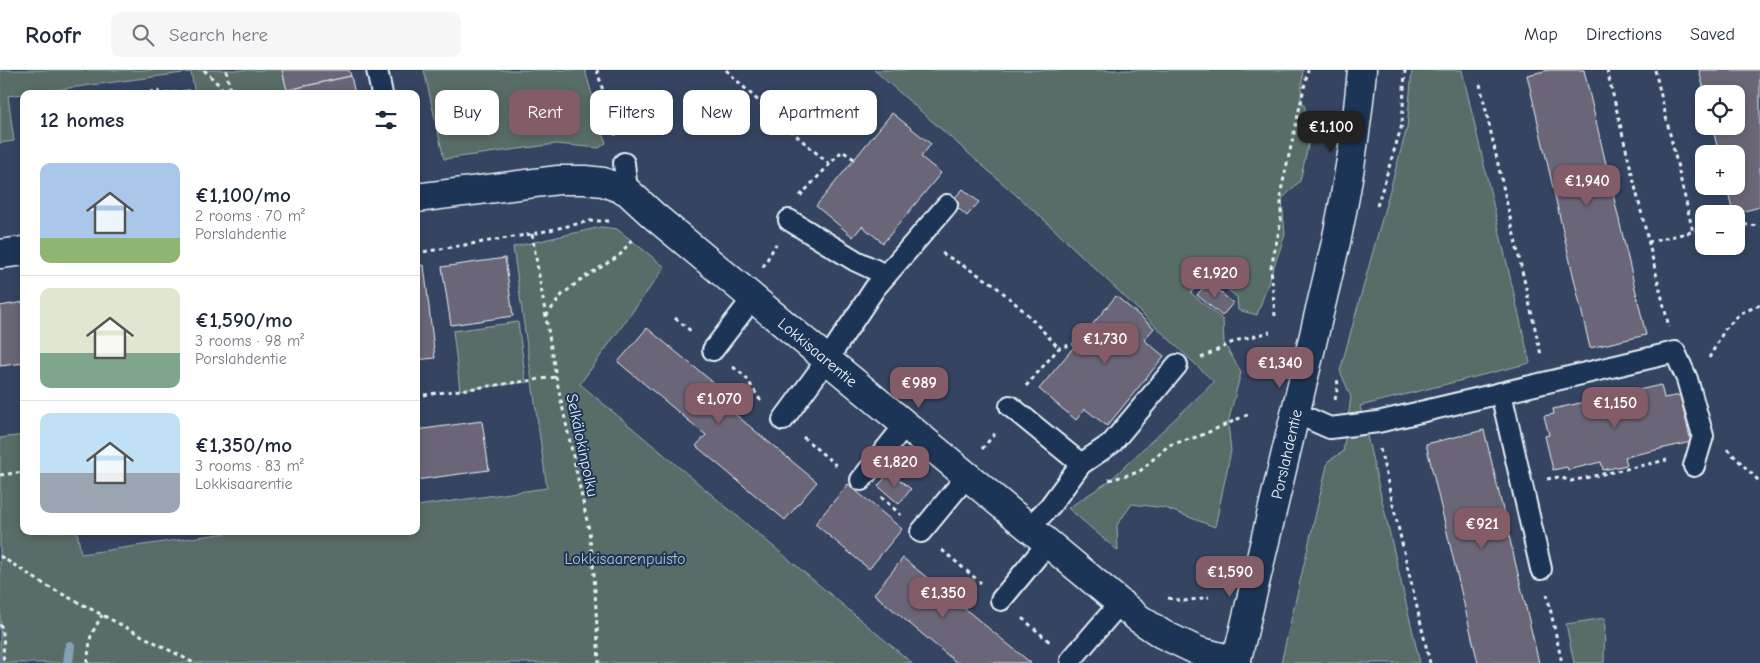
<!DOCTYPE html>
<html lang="en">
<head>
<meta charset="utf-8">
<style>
	:root { --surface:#fff; --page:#f6f6f7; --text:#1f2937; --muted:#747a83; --line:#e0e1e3; --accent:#845c67 }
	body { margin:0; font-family:"Comic Neue",sans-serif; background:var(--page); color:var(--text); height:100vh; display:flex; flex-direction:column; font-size:19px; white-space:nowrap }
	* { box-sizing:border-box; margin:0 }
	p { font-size:16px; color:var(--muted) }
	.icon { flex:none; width:28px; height:28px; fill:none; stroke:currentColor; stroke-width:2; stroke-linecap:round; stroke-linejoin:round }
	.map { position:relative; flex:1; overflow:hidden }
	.drawer { position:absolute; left:20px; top:20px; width:400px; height:445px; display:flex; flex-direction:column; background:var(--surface); border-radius:10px; box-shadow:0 2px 8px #0003 }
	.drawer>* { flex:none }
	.top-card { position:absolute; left:435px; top:20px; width:475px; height:45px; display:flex; gap:10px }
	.buttons { position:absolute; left:1695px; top:15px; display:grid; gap:10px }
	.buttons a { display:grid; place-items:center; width:50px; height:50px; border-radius:10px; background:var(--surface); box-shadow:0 2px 8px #0003; font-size:25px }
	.price { position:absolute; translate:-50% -42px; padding:0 11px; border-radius:10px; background:var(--accent); color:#fff; font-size:16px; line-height:32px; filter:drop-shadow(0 1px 2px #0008) }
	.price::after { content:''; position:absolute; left:50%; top:30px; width:15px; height:11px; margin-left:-8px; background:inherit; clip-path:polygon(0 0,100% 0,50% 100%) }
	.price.on { background:#222; color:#fff }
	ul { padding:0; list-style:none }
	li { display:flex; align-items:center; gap:15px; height:125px; padding:0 20px }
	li+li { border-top:1px solid var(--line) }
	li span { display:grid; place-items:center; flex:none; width:140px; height:100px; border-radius:10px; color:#555 }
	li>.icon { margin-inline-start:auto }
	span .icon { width:60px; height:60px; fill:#fffc; stroke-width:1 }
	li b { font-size:21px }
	h2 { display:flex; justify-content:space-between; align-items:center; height:60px; padding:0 20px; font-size:21px }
	.pill { padding:0 18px; border-radius:10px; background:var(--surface); box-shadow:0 2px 8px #0003; font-size:18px; line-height:45px }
	.pill.on { background:var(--accent); color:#fff }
	header { display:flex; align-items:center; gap:30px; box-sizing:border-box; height:70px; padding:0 25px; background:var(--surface); border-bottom:1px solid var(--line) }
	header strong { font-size:24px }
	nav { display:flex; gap:28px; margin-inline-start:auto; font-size:18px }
	.search { width:350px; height:45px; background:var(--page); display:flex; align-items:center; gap:12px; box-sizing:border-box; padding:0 18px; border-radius:10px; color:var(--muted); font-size:19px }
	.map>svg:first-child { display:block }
</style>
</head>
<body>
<header>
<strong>Roofr</strong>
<div class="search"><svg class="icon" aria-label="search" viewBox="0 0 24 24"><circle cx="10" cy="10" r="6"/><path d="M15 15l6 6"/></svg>Search here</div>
<nav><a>Map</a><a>Directions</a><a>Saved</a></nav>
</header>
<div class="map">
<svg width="1760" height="593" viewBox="0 0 1760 593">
	<rect width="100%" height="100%" fill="#344461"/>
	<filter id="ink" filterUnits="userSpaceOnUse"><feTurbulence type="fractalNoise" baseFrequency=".02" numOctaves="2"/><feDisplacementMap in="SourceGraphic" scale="10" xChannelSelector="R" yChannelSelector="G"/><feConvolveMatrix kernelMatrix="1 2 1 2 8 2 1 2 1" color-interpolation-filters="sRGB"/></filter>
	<g filter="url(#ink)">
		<!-- green -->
		<g fill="#586c67" stroke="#a0aeb0">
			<polygon points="0,0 282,0 287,20 274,24 195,24 191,2 8,26 14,71 0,73"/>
			<polygon points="424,0 585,0 606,73 599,78 556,74 444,89"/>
			<polygon points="874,0 1303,0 1301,27 1312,58 1300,111 1282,129 1285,165 1257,245 1238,240 1237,227 1209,205 1191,223 1223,250 1224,273 1241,302 1228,353 1231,381 1215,457 1165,438 1132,434 1117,455 1118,481 1068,438 1108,412 1214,312 1042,148"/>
			<polygon points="1412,0 1462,0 1530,293 1360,336 1420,593 1281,593 1328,391 1343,382 1351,327 1340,301 1407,58"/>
			<polygon points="601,157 617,159 665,197 580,314 912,593 0,593 0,368 24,365 24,461 77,461 81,484 240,461 416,461 416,436 547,418 513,177"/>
			<polygon points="518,252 526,312 460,320 453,261"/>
			<polygon points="1605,548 1604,593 1574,593 1566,554"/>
		</g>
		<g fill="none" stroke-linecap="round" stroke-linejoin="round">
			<!-- stream -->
			<polyline stroke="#85a1b7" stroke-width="10" points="68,593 70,576"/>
		</g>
		<!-- building -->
		<g fill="#6b6677" stroke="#e8f1f8">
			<polygon points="282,0 349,0 351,6 287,20"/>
			<polygon points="1549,0 1584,0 1646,265 1590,278 1527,5"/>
			<polygon points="1699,0 1760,0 1760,137 1733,144 1727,116 1736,116 1736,84 1719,84 1712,56 1736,56 1736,24 1705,24"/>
			<polygon points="351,6 355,24 298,24 297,18"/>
			<polygon points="189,20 190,24 164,24 164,23"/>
			<polygon points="892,43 931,74 921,87 941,103 883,173 862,156 853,167 816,136"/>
			<polygon points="963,119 979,132 967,146 951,132"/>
			<polygon points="505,188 513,246 451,255 442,197"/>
			<polygon points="424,195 435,288 416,290 416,196"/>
			<polygon points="1208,212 1233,233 1222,246 1197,225"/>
			<polygon points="1116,226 1154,258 1144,270 1164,286 1107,356 1085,339 1076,350 1039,319"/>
			<polygon points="24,232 24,293 0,296 0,236"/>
			<polygon points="647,258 737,332 730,340 817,412 785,450 696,376 706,365 618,292"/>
			<polygon points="1661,315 1664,328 1680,325 1691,372 1625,387 1627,395 1603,400 1601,392 1568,400 1567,397 1553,400 1545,366 1549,365 1544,346 1554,344 1553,339"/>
			<polygon points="482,351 489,400 416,410 416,360"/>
			<polygon points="1484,360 1495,406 1539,593 1478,593 1426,374"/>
			<polygon points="890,402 911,419 899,434 878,416"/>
			<polygon points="848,414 902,459 869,499 815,454"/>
			<polygon points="903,488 1031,593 957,593 874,524"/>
		</g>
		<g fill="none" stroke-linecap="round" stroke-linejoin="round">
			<defs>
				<g id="service">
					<polyline points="377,0 382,24"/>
					<polyline points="624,93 627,121"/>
					<polyline points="789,150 856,191 886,205"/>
					<polyline points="713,280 753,228"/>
					<polyline points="1501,323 1541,499"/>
					<polyline points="1010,336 1081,394"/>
					<polyline points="1296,343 1330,358 1378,352 1675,282 1687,309 1703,366 1694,396"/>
					<polyline points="783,350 827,290 875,218 947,135"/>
					<polyline points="861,410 905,355"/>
					<polyline points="1029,458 1050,436 1081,394 1112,373 1177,295"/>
					<polyline points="921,462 967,406"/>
					<polyline points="1001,530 1048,473"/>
					<polyline points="1071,590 1120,533"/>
				</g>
				<g id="minor">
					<polyline points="416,128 558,110 585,110 603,112 627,121 653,145 1138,548 1162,564 1198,581 1237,591"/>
					<polyline points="0,184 24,181"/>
				</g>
				<path id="tertiary" d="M1236,593l100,-421c12,-57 21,-114 26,-172"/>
			</defs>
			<!-- service casing -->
			<use href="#service" stroke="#e8f1f8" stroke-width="24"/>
			<!-- minor casing -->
			<use href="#minor" stroke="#e8f1f8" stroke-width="31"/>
			<!-- tertiary casing -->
			<use href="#tertiary" stroke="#e8f1f8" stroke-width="31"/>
			<!-- path -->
			<g stroke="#e8f1f8" stroke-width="3" stroke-dasharray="4 4" stroke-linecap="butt">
				<polyline points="204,0 228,24"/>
				<polyline points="226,0 231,24"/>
				<polyline points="597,0 616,66"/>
				<polyline points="726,0 773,45 829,94"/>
				<polyline points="1607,0 1669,257"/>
				<polyline points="1655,0 1693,162"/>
				<polyline points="1480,14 1541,285"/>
				<polyline points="134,24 158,21 159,24"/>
				<polyline points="800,126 842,81 854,89"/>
				<polyline points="1377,136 1402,55 1405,0"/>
				<polyline points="1736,154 1760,156"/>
				<polyline points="532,164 556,307 589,460 594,504 599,593"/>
				<polyline points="1648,172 1704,159"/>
				<polyline points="416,183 532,164 590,151 612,151"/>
				<polyline points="942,183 992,213 1025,242 1059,278"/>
				<polyline points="763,197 776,174"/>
				<polyline points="546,246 562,225 580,210 619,186 633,168"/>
				<polyline points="1275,246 1271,198 1281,151 1281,121 1308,0"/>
				<polyline points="675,248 692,262"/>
				<polyline points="1201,288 1235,271 1270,262"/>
				<polyline points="1709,288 1725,259 1741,243 1760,235"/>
				<polyline points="733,297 745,306 762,333"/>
				<polyline points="1026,316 1059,278 1077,273"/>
				<polyline points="416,326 556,307"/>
				<polyline points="1335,330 1338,315 1337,309"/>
				<polyline points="803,367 838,397"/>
				<polyline points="982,379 997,361"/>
				<polyline points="1380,379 1430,593"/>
				<polyline points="1727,379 1760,412"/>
				<polyline points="0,405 24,402"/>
				<polyline points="1547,409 1559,407 1571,411 1667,390"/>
				<polyline points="1109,410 1139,402 1169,375 1200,366 1249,344"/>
				<polyline points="881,427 901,445"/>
				<polyline points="942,480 981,513"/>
				<polyline points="0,486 47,516 194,593"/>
				<polyline points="1547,524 1562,593"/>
				<polyline points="1168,528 1184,531 1209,527"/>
				<polyline points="1022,548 1051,573"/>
				<path d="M0,554c6,12 2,26 4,39"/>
				<polyline points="87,593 91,565 102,545"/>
			</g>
			<!-- service -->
			<use href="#service" stroke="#1d3557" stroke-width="20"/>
			<!-- minor -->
			<use href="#minor" stroke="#1d3557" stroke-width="28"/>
			<!-- tertiary -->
			<use href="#tertiary" stroke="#1d3557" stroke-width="28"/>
		</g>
	</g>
	<g text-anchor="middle" stroke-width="4" stroke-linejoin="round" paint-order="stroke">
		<!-- street labels -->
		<g font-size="16" fill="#e8f1f8" stroke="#1d3557">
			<text transform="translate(818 282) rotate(40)" y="6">Lokkisaarentie</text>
			<text transform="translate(583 375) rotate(78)" y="6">Selkälokinpolku</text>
			<text transform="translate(1286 384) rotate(-77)" y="6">Porslahdentie</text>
		</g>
		<!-- park labels -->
		<g font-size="16" fill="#b6c2c5" stroke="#1d3557">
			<text x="625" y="494">Lokkisaarenpuisto</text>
		</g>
	</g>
</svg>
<div class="buttons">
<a><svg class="icon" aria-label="locate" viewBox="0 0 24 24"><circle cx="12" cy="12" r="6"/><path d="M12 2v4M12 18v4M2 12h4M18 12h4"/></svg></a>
<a>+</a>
<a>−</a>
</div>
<b class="price on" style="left:1331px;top:83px">€1,100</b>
<b class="price" style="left:1587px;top:137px">€1,940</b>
<b class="price" style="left:1215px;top:229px">€1,920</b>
<b class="price" style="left:1105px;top:295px">€1,730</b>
<b class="price" style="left:1280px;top:319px">€1,340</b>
<b class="price" style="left:919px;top:339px">€989</b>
<b class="price" style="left:719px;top:355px">€1,070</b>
<b class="price" style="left:1615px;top:359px">€1,150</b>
<b class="price" style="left:895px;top:418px">€1,820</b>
<b class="price" style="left:1482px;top:480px">€921</b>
<b class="price" style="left:1230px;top:528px">€1,590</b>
<b class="price" style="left:943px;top:549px">€1,350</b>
<div class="top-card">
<a class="pill">Buy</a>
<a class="pill on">Rent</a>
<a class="pill">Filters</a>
<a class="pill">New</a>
<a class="pill">Apartment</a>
</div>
<section class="drawer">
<h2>12 homes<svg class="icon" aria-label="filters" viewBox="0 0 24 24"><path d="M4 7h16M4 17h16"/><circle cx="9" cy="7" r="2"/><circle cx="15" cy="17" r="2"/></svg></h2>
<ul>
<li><span style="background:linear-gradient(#a9c7e8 75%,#8fb573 0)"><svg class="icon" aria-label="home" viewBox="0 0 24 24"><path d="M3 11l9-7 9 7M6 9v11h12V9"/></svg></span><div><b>€1,100/mo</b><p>2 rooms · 70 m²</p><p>Porslahdentie</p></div></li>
<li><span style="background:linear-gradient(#dfe7d0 65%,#7fa58c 0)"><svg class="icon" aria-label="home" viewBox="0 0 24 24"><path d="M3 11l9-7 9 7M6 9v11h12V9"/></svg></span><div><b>€1,590/mo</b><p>3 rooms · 98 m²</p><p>Porslahdentie</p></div></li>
<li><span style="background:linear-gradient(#bfe0f5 60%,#9aa5b1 0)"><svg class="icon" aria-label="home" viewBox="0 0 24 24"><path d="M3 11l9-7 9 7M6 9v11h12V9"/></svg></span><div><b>€1,350/mo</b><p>3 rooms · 83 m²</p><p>Lokkisaarentie</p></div></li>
</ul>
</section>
</div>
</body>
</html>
